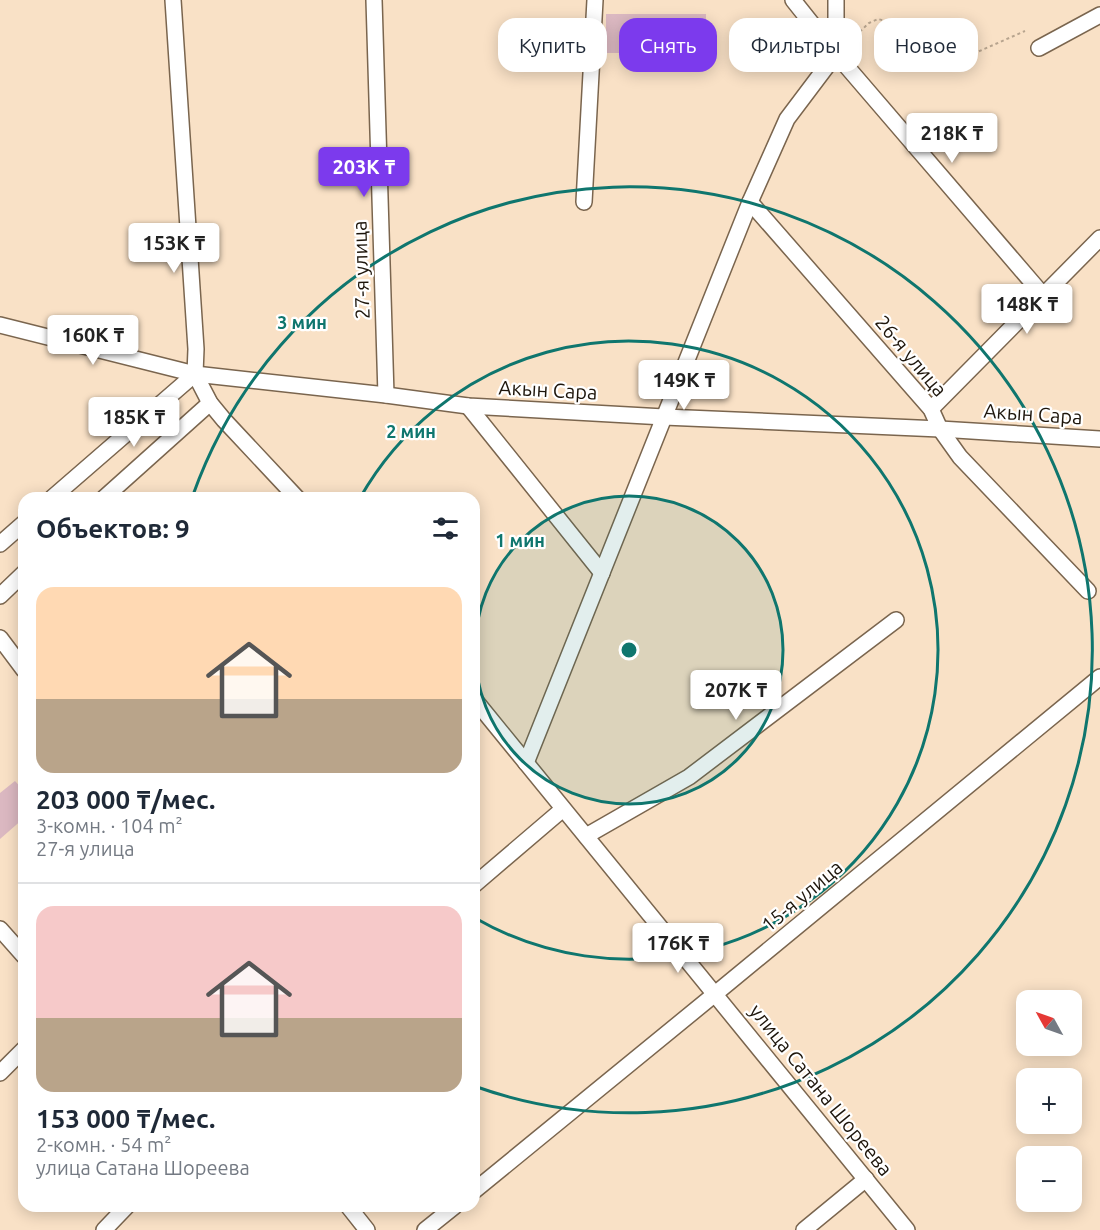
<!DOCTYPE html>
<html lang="ru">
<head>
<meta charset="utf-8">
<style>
	:root { --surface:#fff; --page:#f6f6f7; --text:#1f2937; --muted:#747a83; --line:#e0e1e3; --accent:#7c3aed }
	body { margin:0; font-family:Ubuntu,sans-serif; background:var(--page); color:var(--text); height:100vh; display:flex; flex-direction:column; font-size:22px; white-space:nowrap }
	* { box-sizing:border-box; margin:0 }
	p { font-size:20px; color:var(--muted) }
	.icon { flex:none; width:33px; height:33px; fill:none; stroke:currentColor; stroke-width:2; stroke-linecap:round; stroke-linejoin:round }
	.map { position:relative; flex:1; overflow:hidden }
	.drawer { position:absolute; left:18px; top:492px; width:462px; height:720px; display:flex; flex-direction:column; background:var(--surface); border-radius:18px; box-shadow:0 3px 15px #0003 }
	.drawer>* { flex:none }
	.banner { position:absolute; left:498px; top:18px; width:512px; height:54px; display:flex; gap:12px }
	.needle { width:39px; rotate:310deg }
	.buttons { position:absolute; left:1016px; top:990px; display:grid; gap:12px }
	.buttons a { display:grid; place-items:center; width:66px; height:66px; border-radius:12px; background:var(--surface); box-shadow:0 3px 15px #0003; font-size:30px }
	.price { position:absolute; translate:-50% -51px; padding:0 14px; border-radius:6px; background:#fff; color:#222; font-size:20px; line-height:39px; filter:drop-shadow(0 2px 3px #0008) }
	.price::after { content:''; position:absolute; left:50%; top:36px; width:18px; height:14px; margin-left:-9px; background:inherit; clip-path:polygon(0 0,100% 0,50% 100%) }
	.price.active { background:var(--accent); color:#fff }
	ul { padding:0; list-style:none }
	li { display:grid; align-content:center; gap:12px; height:318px; padding:0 18px }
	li+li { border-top:2px solid var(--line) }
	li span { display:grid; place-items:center; height:186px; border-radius:18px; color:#555 }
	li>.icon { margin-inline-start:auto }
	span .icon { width:108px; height:108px; fill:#fffc; stroke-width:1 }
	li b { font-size:26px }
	h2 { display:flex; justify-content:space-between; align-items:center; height:72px; padding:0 18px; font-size:26px }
	.pill { padding:0 21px; border-radius:18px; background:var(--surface); box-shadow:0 3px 15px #0003; font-size:21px; line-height:54px }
	.pill.active { background:var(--accent); color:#fff }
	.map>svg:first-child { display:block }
</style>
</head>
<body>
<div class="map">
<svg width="1100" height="1230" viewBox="0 0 1100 1230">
	<rect width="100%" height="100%" fill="#f9e1c6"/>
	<!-- green -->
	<g fill="#dbb8c1">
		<rect x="606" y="14" width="100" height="39"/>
		<polygon points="15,781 24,791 24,818 0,839 0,793"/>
	</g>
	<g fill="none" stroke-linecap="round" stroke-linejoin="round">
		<defs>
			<g id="minor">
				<polyline points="173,0 196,349 195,374 210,403 224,420 297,498"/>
				<polyline points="374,0 386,395"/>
				<polyline points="793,0 836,54 1043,295"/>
				<polyline points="1039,48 1100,15"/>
				<polyline points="836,54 836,0"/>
				<polyline points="584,202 595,0"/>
				<polyline points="750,202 931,409 940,429 960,457 1088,591"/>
				<polyline points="0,325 195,374 386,395 468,406 664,417 940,429 1100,439"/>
				<polyline points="468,406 602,573"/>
				<polyline points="931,409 1100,238"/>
				<polyline points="52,498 195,374"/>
				<polyline points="104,498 210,403"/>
				<polyline points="0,544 24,523"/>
				<polyline points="0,596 24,573"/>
				<polyline points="0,638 24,670"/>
				<polyline points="474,699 907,1230"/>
				<polyline points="526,763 750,202 787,119 836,54"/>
				<polyline points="586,836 689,777 896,620"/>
				<polyline points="474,885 563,809"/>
				<polyline points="0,929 24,956"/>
				<polyline points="0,1073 24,1049"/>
				<polyline points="474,1191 715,994 1100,677"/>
				<polyline points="348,1206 367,1230"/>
				<polyline points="104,1230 127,1206"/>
				<polyline points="425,1230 455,1206"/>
				<polyline points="804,1230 866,1179"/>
			</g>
		</defs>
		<!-- minor casing -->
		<use href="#minor" stroke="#7a654e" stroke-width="18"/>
		<!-- path -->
		<polyline stroke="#b7a48e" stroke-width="2" stroke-dasharray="3 3" stroke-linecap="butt" points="851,40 869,23 878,19 889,22 934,49 975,53 1025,31"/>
		<!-- minor -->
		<use href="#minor" stroke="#fff" stroke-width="15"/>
	</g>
	<!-- distance rings -->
	<circle cx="629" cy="650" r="154" fill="#0f766e" fill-opacity=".12"/>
	<g fill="none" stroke="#0f766e" stroke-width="3">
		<circle cx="629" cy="650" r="154"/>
		<path d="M360 498A309 309 0 1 1 475 918"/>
		<path d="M193 495A463 463 0 1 1 474 1086"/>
	</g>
	<g text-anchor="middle" stroke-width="4.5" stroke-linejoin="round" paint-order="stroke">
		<!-- street labels -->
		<g font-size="20" fill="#1d150b" stroke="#fff">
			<text transform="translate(361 270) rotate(-92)" y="7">27-я улица</text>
			<text transform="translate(911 356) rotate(50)" y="7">26-я улица</text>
			<text transform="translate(548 390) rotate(3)" y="7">Акын Сара</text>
			<text transform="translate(1033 414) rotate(4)" y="7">Акын Сара</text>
			<text transform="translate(802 896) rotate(-40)" y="7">15-я улица</text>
			<text transform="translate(821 1090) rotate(51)" y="7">улица Сатана Шореева</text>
		</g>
	</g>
	<circle cx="629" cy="650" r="9" fill="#0f766e" stroke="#fff" stroke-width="3"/>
	<g font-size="18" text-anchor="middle" font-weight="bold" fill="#0f766e" stroke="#fff" stroke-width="4.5" stroke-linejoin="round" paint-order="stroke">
		<text x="302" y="329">3 мин</text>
		<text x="411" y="438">2 мин</text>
		<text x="520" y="547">1 мин</text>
	</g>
</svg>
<div class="buttons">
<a><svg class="needle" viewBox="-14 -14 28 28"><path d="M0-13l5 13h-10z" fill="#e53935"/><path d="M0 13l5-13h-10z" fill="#747a83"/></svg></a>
<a>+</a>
<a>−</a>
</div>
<b class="price" style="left:952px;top:164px">218K ₸</b>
<b class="price active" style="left:364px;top:198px">203K ₸</b>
<b class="price" style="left:174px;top:274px">153K ₸</b>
<b class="price" style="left:1027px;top:335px">148K ₸</b>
<b class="price" style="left:93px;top:366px">160K ₸</b>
<b class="price" style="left:684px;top:411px">149K ₸</b>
<b class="price" style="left:134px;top:448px">185K ₸</b>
<b class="price" style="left:736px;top:721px">207K ₸</b>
<b class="price" style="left:678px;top:974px">176K ₸</b>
<div class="banner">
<a class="pill">Купить</a>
<a class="pill active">Снять</a>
<a class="pill">Фильтры</a>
<a class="pill">Новое</a>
</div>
<section class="drawer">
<h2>Объектов: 9<svg class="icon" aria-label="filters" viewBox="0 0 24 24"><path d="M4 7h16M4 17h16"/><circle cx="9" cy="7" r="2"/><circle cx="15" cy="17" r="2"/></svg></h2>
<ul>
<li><span style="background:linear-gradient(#ffd9b3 60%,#b9a48a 0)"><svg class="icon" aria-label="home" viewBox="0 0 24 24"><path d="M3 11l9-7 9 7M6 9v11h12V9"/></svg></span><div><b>203 000 ₸/мес.</b><p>3-комн. · 104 m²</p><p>27-я улица</p></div></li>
<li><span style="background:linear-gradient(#f6c9c9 60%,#b9a48a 0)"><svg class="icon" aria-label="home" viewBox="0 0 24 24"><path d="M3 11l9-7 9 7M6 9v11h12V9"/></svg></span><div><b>153 000 ₸/мес.</b><p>2-комн. · 54 m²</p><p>улица Сатана Шореева</p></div></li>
</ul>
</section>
</div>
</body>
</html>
